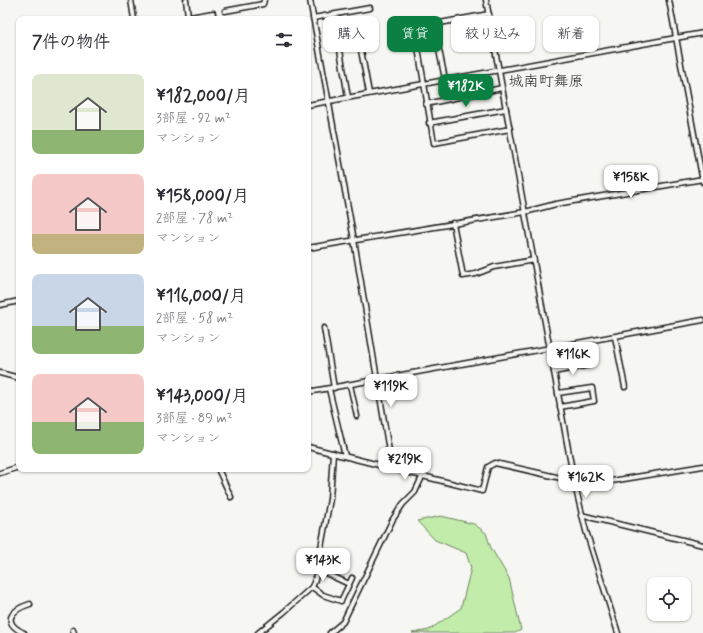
<!DOCTYPE html>
<html lang="ja">
<head>
<meta charset="utf-8">
<style>
	:root { --surface:#fff; --page:#f2f2f3; --text:#2b2b33; --muted:#7c7c81; --accent:#0b8043 }
	body { margin:0; font-family:Mynerve,"Klee One",sans-serif; background:var(--page); color:var(--text); height:100vh; display:flex; flex-direction:column; font-size:15px; white-space:nowrap }
	* { box-sizing:border-box; margin:0 }
	p { font-size:13px; color:var(--muted) }
	.icon { flex:none; width:22px; height:22px; fill:none; stroke:currentColor; stroke-width:2; stroke-linecap:round; stroke-linejoin:round }
	.map { position:relative; flex:1; overflow:hidden }
	.side { position:absolute; left:16px; top:16px; width:295px; height:456px; display:flex; flex-direction:column; background:var(--surface); border-radius:8px; box-shadow:0 1px 3px #0004 }
	.side>* { flex:none }
	.banner { position:absolute; left:323px; top:16px; width:320px; height:36px; display:flex; gap:8px }
	.controls { position:absolute; left:647px; top:577px; display:grid; gap:8px }
	.controls a { display:grid; place-items:center; width:44px; height:44px; border-radius:8px; background:var(--surface); box-shadow:0 1px 3px #0004; font-size:20px }
	.price { position:absolute; translate:-50% -34px; padding:0 9px; border-radius:8px; background:#fff; color:#222; font-size:13px; line-height:26px; filter:drop-shadow(0 1px 2px #0008) }
	.price::after { content:''; position:absolute; left:50%; top:24px; width:12px; height:9px; margin-left:-6px; background:inherit; clip-path:polygon(0 0,100% 0,50% 100%) }
	.price.on { background:var(--accent); color:#fff }
	ul { padding:0; list-style:none }
	li { display:flex; align-items:center; gap:12px; height:100px; padding:0 16px }
	li span { display:grid; place-items:center; flex:none; width:112px; height:80px; border-radius:8px; color:#555 }
	li>.icon { margin-inline-start:auto }
	span .icon { width:48px; height:48px; fill:#fffc; stroke-width:1 }
	li b { font-size:17px }
	h2 { display:flex; justify-content:space-between; align-items:center; height:48px; padding:0 16px; font-size:17px }
	.pill { padding:0 14px; border-radius:8px; background:var(--surface); box-shadow:0 1px 3px #0004; font-size:14px; line-height:36px }
	.pill.on { background:var(--accent); color:#fff }
	.map>svg:first-child { display:block }
</style>
</head>
<body>
<div class="map">
<svg width="703" height="633" viewBox="0 0 703 633">
	<rect width="100%" height="100%" fill="#f6f6f2"/>
	<filter id="ink" filterUnits="userSpaceOnUse"><feTurbulence type="fractalNoise" baseFrequency=".025" numOctaves="2"/><feDisplacementMap in="SourceGraphic" scale="8" xChannelSelector="R" yChannelSelector="G"/><feConvolveMatrix kernelMatrix="1 2 1 2 8 2 1 2 1" color-interpolation-filters="sRGB"/></filter>
	<g filter="url(#ink)">
		<!-- green -->
		<polygon fill="#c1eca9" stroke="#6e8462" points="441,516 474,524 486,533 491,548 509,578 521,630 515,633 412,633 429,630 461,608 471,568 466,553 435,540 417,521"/>
		<g fill="none" stroke-linecap="round" stroke-linejoin="round">
			<defs>
				<g id="minor">
					<polyline points="131,0 134,19"/>
					<polyline points="186,0 188,16 190,17 213,13"/>
					<polyline points="310,0 354,240 392,469"/>
					<polyline points="486,0 574,481 586,531 618,633"/>
					<polyline points="669,0 703,182"/>
					<polyline points="225,11 263,4 264,0"/>
					<polyline points="313,18 370,8"/>
					<polyline points="418,27 489,14"/>
					<polyline points="445,79 438,45 418,48 434,143 510,129"/>
					<polyline points="348,97 338,38 358,34 369,93"/>
					<polyline points="426,104 502,88"/>
					<polyline points="308,105 703,33"/>
					<polyline points="429,123 506,109"/>
					<polyline points="453,223 463,276 476,274 494,267 534,260"/>
					<polyline points="308,248 525,212 556,204 703,179"/>
					<polyline points="0,305 19,301"/>
					<polyline points="324,328 334,388"/>
					<polyline points="615,337 625,387"/>
					<polyline points="554,372 589,365 585,342"/>
					<polyline points="0,373 19,378"/>
					<polyline points="350,385 357,416"/>
					<polyline points="329,389 345,456"/>
					<polyline points="308,392 703,320"/>
					<polyline points="558,393 592,388 594,401 560,407"/>
					<polyline points="308,447 482,491 488,467 495,463 574,481"/>
					<polyline points="218,469 231,497"/>
					<polyline points="0,473 19,467"/>
					<polyline points="575,487 703,466"/>
					<polyline points="581,515 703,545"/>
					<polyline points="317,569 349,584"/>
					<polyline points="312,587 323,595 341,601 352,578"/>
					<polyline points="73,630 74,633"/>
					<path d="M24,633c-23,-11 -13,-23 6,-29"/>
					<polyline points="258,633 284,612 312,587 315,580 330,499 333,453"/>
					<polyline points="330,633 343,622 393,519 403,504 415,492 422,477"/>
				</g>
			</defs>
			<!-- minor casing -->
			<use href="#minor" stroke="#1c1c1c" stroke-width="7"/>
			<!-- minor -->
			<use href="#minor" stroke="#f6f6f2" stroke-width="4"/>
		</g>
	</g>
	<g text-anchor="middle" stroke-width="3.5" stroke-linejoin="round" paint-order="stroke">
		<!-- quarter labels -->
		<g font-size="15" fill="#1c1c1c" stroke="#f6f6f2">
			<text x="546" y="86">城南町舞原</text>
		</g>
	</g>
</svg>
<div class="controls">
<a><svg class="icon" aria-label="locate" viewBox="0 0 24 24"><circle cx="12" cy="12" r="6"/><path d="M12 2v4M12 18v4M2 12h4M18 12h4"/></svg></a>
</div>
<b class="price on" style="left:466px;top:108px">¥182K</b>
<b class="price" style="left:631px;top:199px">¥158K</b>
<b class="price" style="left:573px;top:376px">¥116K</b>
<b class="price" style="left:391px;top:408px">¥119K</b>
<b class="price" style="left:405px;top:481px">¥219K</b>
<b class="price" style="left:586px;top:499px">¥162K</b>
<b class="price" style="left:323px;top:582px">¥143K</b>
<div class="banner">
<a class="pill">購入</a>
<a class="pill on">賃貸</a>
<a class="pill">絞り込み</a>
<a class="pill">新着</a>
</div>
<section class="side">
<h2>7件の物件<svg class="icon" aria-label="filters" viewBox="0 0 24 24"><path d="M4 7h16M4 17h16"/><circle cx="9" cy="7" r="2"/><circle cx="15" cy="17" r="2"/></svg></h2>
<ul>
<li><span style="background:linear-gradient(#dfe7d0 70%,#8fb573 0)"><svg class="icon" aria-label="home" viewBox="0 0 24 24"><path d="M3 11l9-7 9 7M6 9v11h12V9"/></svg></span><div><b>¥182,000/月</b><p>3部屋 · 92 m²</p><p>マンション</p></div></li>
<li><span style="background:linear-gradient(#f6c9c9 75%,#c2b280 0)"><svg class="icon" aria-label="home" viewBox="0 0 24 24"><path d="M3 11l9-7 9 7M6 9v11h12V9"/></svg></span><div><b>¥158,000/月</b><p>2部屋 · 78 m²</p><p>マンション</p></div></li>
<li><span style="background:linear-gradient(#c9d6e8 65%,#8fb573 0)"><svg class="icon" aria-label="home" viewBox="0 0 24 24"><path d="M3 11l9-7 9 7M6 9v11h12V9"/></svg></span><div><b>¥116,000/月</b><p>2部屋 · 58 m²</p><p>マンション</p></div></li>
<li><span style="background:linear-gradient(#f6c9c9 60%,#8fb573 0)"><svg class="icon" aria-label="home" viewBox="0 0 24 24"><path d="M3 11l9-7 9 7M6 9v11h12V9"/></svg></span><div><b>¥143,000/月</b><p>3部屋 · 89 m²</p><p>マンション</p></div></li>
</ul>
</section>
</div>
</body>
</html>
